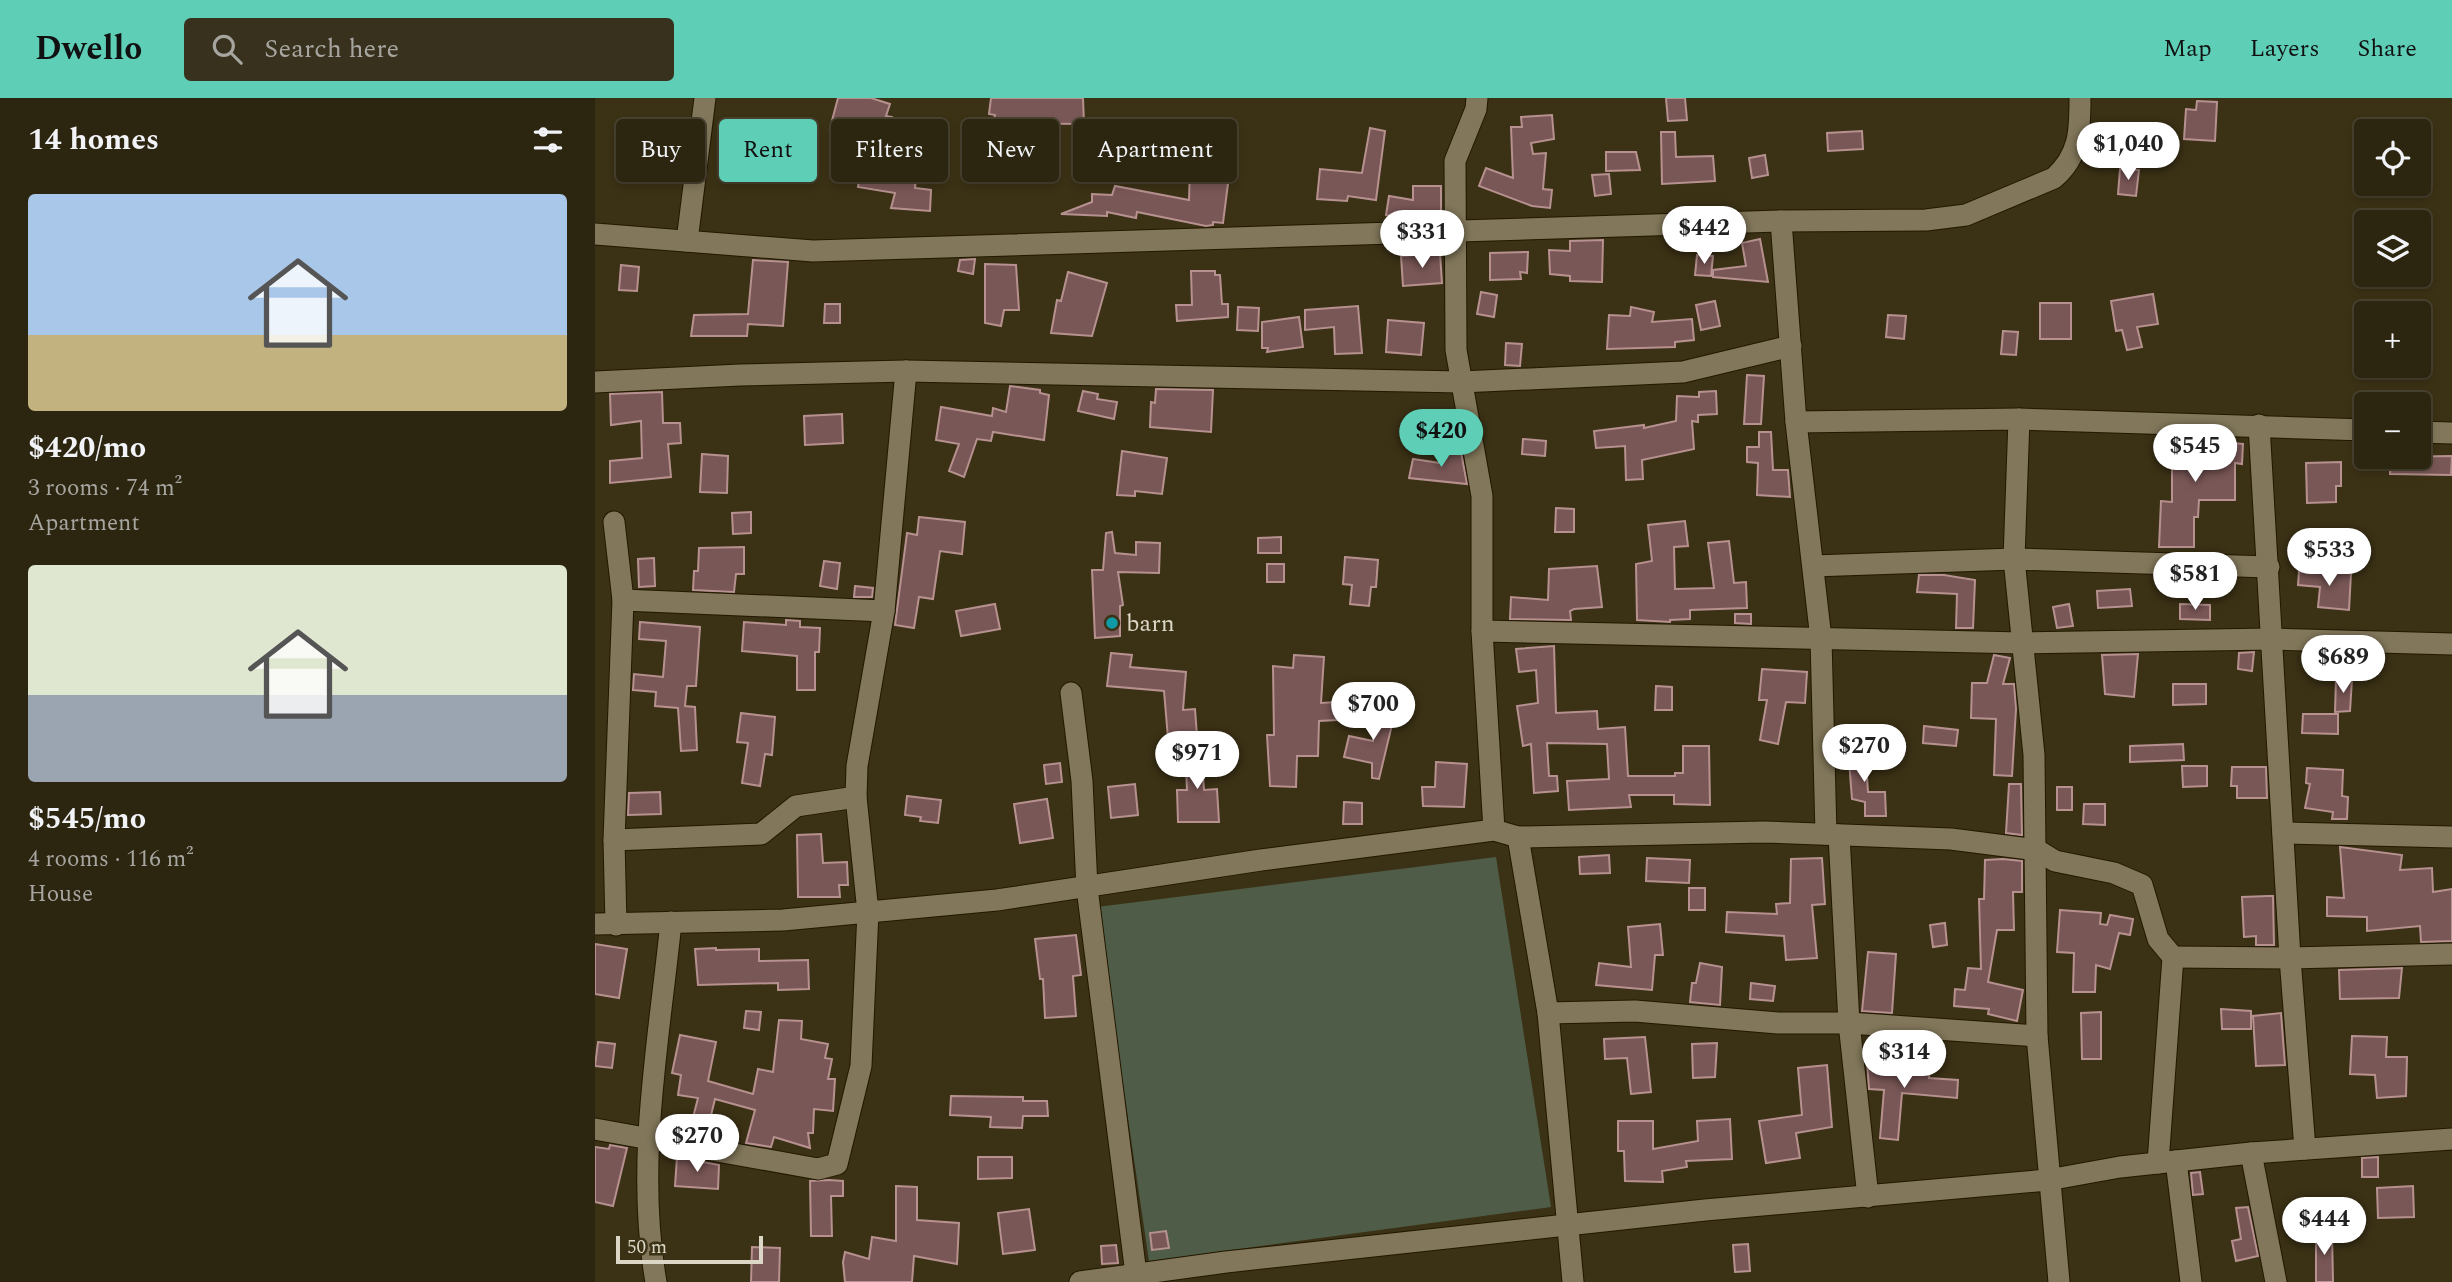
<!DOCTYPE html>
<html lang="en">
<head>
<meta charset="utf-8">
<style>
	:root { --surface:#2c2510; --page:#38311e; --text:#f1f3f6; --muted:#a6a59f; --line:#484230; --accent:#5eceb7 }
	body { margin:0; font-family:Spectral,serif; background:var(--page); color:var(--text); height:100vh; display:flex; flex-direction:column; font-size:26px; white-space:nowrap }
	* { box-sizing:border-box; margin:0 }
	p { font-size:23px; color:var(--muted) }
	.icon { flex:none; width:38px; height:38px; fill:none; stroke:currentColor; stroke-width:2; stroke-linecap:round; stroke-linejoin:round }
	.map { position:relative; flex:1; overflow:hidden }
	.panel { display:flex; flex-direction:column; background:var(--surface); width:595px }
	.panel>* { flex:none }
	.hud { position:absolute; left:21px; top:21px; width:665px; height:63px; display:flex; gap:14px }
	.tools { position:absolute; left:1759px; top:21px; display:grid; gap:14px }
	.tools a { display:grid; place-items:center; width:77px; height:77px; border-radius:7px; background:var(--surface); box-shadow:0 4px 10px #0003,0 0 0 2px var(--line); font-size:35px }
	.scale { position:absolute; left:21px; bottom:18px; width:147px; box-sizing:border-box; padding-left:7px; border:4px solid #dbd6c6; border-top:0; font-size:19px; line-height:24px; white-space:nowrap; color:#dbd6c6; -webkit-text-stroke:5px #3b3115; paint-order:stroke }
	.price { position:absolute; translate:-50% -60px; padding:0 16px; border-radius:24px; background:#fff; color:#222; font-size:23px; line-height:46px; filter:drop-shadow(0 2px 4px #0008) }
	.price::after { content:''; position:absolute; left:50%; top:42px; width:21px; height:16px; margin-left:-10px; background:inherit; clip-path:polygon(0 0,100% 0,50% 100%) }
	.price.selected { background:var(--accent); color:#111 }
	ul { padding:0; list-style:none }
	li { display:grid; align-content:center; gap:14px; height:371px; padding:0 28px }
	li span { display:grid; place-items:center; height:217px; border-radius:7px; color:#555 }
	li>.icon { margin-inline-start:auto }
	span .icon { width:126px; height:126px; fill:#fffc; stroke-width:1 }
	li b { font-size:30px }
	h2 { display:flex; justify-content:space-between; align-items:center; height:84px; padding:0 28px; font-size:30px }
	.chip { padding:0 24px; border-radius:7px; background:var(--surface); box-shadow:0 4px 10px #0003,0 0 0 2px var(--line); font-size:24px; line-height:63px }
	.chip.selected { background:var(--accent); color:#111 }
	header { display:flex; align-items:center; gap:42px; box-sizing:border-box; height:98px; padding:0 35px; background:var(--accent); color:#111 }
	header strong { font-size:33px }
	nav { display:flex; gap:38px; margin-inline-start:auto; font-size:24px }
	.search { width:490px; height:63px; background:var(--page); display:flex; align-items:center; gap:18px; box-sizing:border-box; padding:0 24px; border-radius:7px; color:var(--muted); font-size:26px }
	main { display:flex; flex:1; min-height:0 }
	.map>svg:first-child { display:block }
</style>
</head>
<body>
<header>
<strong>Dwello</strong>
<div class="search"><svg class="icon" aria-label="search" viewBox="0 0 24 24"><circle cx="10" cy="10" r="6"/><path d="M15 15l6 6"/></svg>Search here</div>
<nav><a>Map</a><a>Layers</a><a>Share</a></nav>
</header>
<main>
<section class="panel">
<h2>14 homes<svg class="icon" aria-label="filters" viewBox="0 0 24 24"><path d="M4 7h16M4 17h16"/><circle cx="9" cy="7" r="2"/><circle cx="15" cy="17" r="2"/></svg></h2>
<ul>
<li><span style="background:linear-gradient(#a9c7e8 65%,#c2b280 0)"><svg class="icon" aria-label="home" viewBox="0 0 24 24"><path d="M3 11l9-7 9 7M6 9v11h12V9"/></svg></span><div><b>$420/mo</b><p>3 rooms · 74 m²</p><p>Apartment</p></div></li>
<li><span style="background:linear-gradient(#dfe7d0 60%,#9aa5b1 0)"><svg class="icon" aria-label="home" viewBox="0 0 24 24"><path d="M3 11l9-7 9 7M6 9v11h12V9"/></svg></span><div><b>$545/mo</b><p>4 rooms · 116 m²</p><p>House</p></div></li>
</ul>
</section>
<div class="map">
<svg width="1857" height="1184" viewBox="0 0 1857 1184">
	<rect width="100%" height="100%" fill="#3b3115"/>
	<!-- green -->
	<polygon fill="#4f5d48" points="901,759 956,1109 554,1163 502,809"/>
	<!-- building -->
	<g fill="#795756" stroke="#b6918f" stroke-width="2">
		<polygon points="243,0 276,0 295,6 291,18 297,19 285,65 322,68 320,90 336,92 335,113 296,110 300,95 263,89 268,53 263,52 267,33 235,30"/>
		<polygon points="396,0 488,0 489,26 398,25 400,17 394,16"/>
		<polygon points="1071,0 1090,0 1092,22 1073,23"/>
		<polygon points="1602,3 1622,4 1620,43 1589,41 1591,11 1601,12"/>
		<polygon points="957,17 959,41 936,45 938,56 951,55 948,91 957,92 955,110 937,108 884,88 891,70 918,80 916,29 927,29 926,19"/>
		<polygon points="523,24 548,26 541,50 521,43"/>
		<polygon points="775,30 790,33 781,102 753,98 752,103 722,101 725,71 767,75"/>
		<polygon points="1267,33 1268,51 1233,53 1232,35"/>
		<polygon points="1066,34 1080,34 1081,59 1118,58 1120,83 1067,86"/>
		<polygon points="35,36 51,36 53,59 36,59"/>
		<polygon points="1011,54 1041,54 1045,72 1011,73"/>
		<polygon points="1170,57 1173,77 1157,80 1154,60"/>
		<polygon points="595,68 635,70 628,125 618,124 618,127 611,128 542,114 541,120 512,114 512,118 466,116 497,104 497,96 517,97 520,88 594,102"/>
		<polygon points="1525,71 1544,72 1541,98 1523,96"/>
		<polygon points="1014,76 1016,96 1000,98 997,77"/>
		<polygon points="818,88 846,88 846,120 791,117 794,98 818,102"/>
		<polygon points="1165,141 1173,184 1118,179 1118,172 1151,168 1147,145"/>
		<polygon points="1008,142 1007,184 975,183 975,178 955,176 954,152 975,153 975,143"/>
		<polygon points="933,154 932,175 925,174 926,181 895,182 895,155"/>
		<polygon points="845,155 847,185 808,188 806,158"/>
		<polygon points="1102,157 1118,158 1116,178 1100,177"/>
		<polygon points="380,161 378,176 363,173 365,162"/>
		<polygon points="158,162 193,164 188,228 153,226 152,238 96,238 99,217 153,216"/>
		<polygon points="390,166 421,167 424,212 409,212 406,228 390,225"/>
		<polygon points="26,167 44,169 42,193 24,192"/>
		<polygon points="596,173 620,173 620,177 625,177 627,206 633,206 633,219 582,223 581,207 597,207"/>
		<polygon points="473,174 512,185 497,238 456,235 462,202 466,203"/>
		<polygon points="886,194 902,197 899,219 882,216"/>
		<polygon points="1558,196 1563,226 1542,229 1547,249 1532,252 1527,232 1521,233 1516,203"/>
		<polygon points="1120,203 1125,228 1106,232 1101,207"/>
		<rect x="1445" y="205" width="31" height="36"/>
		<polygon points="230,206 245,206 245,225 229,225"/>
		<polygon points="763,208 767,255 740,256 739,229 710,232 710,212"/>
		<polygon points="643,209 664,210 663,233 642,232"/>
		<polygon points="1036,209 1059,214 1057,224 1097,221 1099,242 1080,244 1080,249 1012,251 1014,217 1035,218"/>
		<polygon points="1293,217 1311,218 1309,241 1291,239"/>
		<polygon points="704,219 708,249 672,254 673,250 667,250 667,224"/>
		<polygon points="793,222 829,225 826,257 791,254"/>
		<polygon points="1408,233 1423,234 1421,257 1406,256"/>
		<polygon points="911,245 927,246 925,268 910,267"/>
		<polygon points="1152,277 1169,278 1166,326 1149,326"/>
		<polygon points="415,288 445,292 445,295 454,297 449,342 398,334 396,343 382,341 369,379 354,373 364,346 341,342 346,309 397,318 398,310 411,314"/>
		<polygon points="561,291 618,292 616,334 555,329 556,304 560,305"/>
		<polygon points="488,293 503,296 502,301 522,304 519,321 483,313"/>
		<polygon points="1121,293 1122,316 1103,317 1103,324 1097,323 1099,351 1047,362 1048,381 1031,382 1030,348 1001,350 999,333 1049,327 1049,330 1081,323 1082,298 1104,299 1104,294"/>
		<polygon points="67,294 68,325 85,325 86,345 73,346 76,379 15,385 15,363 47,360 46,323 16,327 15,296"/>
		<polygon points="247,316 248,345 210,347 209,318"/>
		<polygon points="1164,334 1176,334 1178,372 1193,372 1195,399 1162,397 1163,365 1152,364 1152,349 1164,349"/>
		<polygon points="1563,339 1648,346 1647,366 1640,365 1640,402 1604,402 1603,419 1599,419 1599,449 1564,449 1566,403 1577,404 1577,357 1564,357"/>
		<polygon points="928,341 951,343 950,358 927,356"/>
		<polygon points="846,352 866,354 872,386 814,380 818,361 845,365"/>
		<polygon points="527,353 572,360 567,396 540,393 540,398 522,397"/>
		<polygon points="107,356 133,358 132,395 105,394"/>
		<polygon points="1857,358 1856,377 1795,376 1796,359"/>
		<polygon points="1746,364 1746,388 1741,388 1741,404 1712,405 1711,365"/>
		<polygon points="961,410 979,411 979,434 960,434"/>
		<polygon points="156,414 156,435 138,436 137,415"/>
		<polygon points="324,419 370,424 367,456 345,453 338,501 324,499 319,530 300,527 312,435 322,437"/>
		<polygon points="1090,423 1093,448 1079,449 1080,491 1119,490 1113,445 1134,443 1139,485 1151,484 1152,510 1095,512 1095,521 1075,522 1075,524 1042,522 1041,466 1057,463 1053,427"/>
		<polygon points="517,434 520,455 541,457 541,444 565,445 564,475 523,474 528,507 525,508 525,538 500,540 497,472 508,472 511,435"/>
		<polygon points="686,439 686,455 663,455 663,440"/>
		<polygon points="149,449 149,476 141,476 139,494 98,492 99,473 103,473 104,450"/>
		<polygon points="750,459 783,462 781,489 776,489 774,508 755,506 757,487 748,486"/>
		<polygon points="59,460 60,488 44,489 43,461"/>
		<polygon points="229,463 245,465 242,491 225,488"/>
		<rect x="672" y="466" width="17" height="18"/>
		<polygon points="1002,468 1007,509 979,511 975,513 976,522 915,521 916,499 953,502 954,471"/>
		<polygon points="1704,473 1756,475 1754,512 1723,509 1725,489 1703,487"/>
		<polygon points="1324,477 1349,477 1380,482 1378,530 1361,530 1362,496 1322,494"/>
		<polygon points="260,488 278,490 277,499 259,499"/>
		<polygon points="1535,491 1537,508 1503,510 1502,493"/>
		<polygon points="400,506 405,531 366,538 361,513"/>
		<polygon points="1474,506 1478,528 1462,530 1458,509"/>
		<polygon points="1585,506 1615,507 1615,522 1585,521"/>
		<polygon points="1140,516 1156,516 1156,526 1140,525"/>
		<polygon points="191,522 205,523 205,529 225,530 224,554 220,554 220,592 202,592 202,558 147,553 149,524 191,527"/>
		<polygon points="45,524 105,529 101,588 92,588 90,608 100,609 102,652 86,653 83,610 60,608 61,594 38,592 39,576 68,579 71,543 44,541"/>
		<polygon points="959,548 961,615 1002,613 1003,631 1030,629 1033,678 1080,678 1080,675 1088,675 1088,648 1114,648 1115,707 1079,706 1079,697 1034,697 1036,709 974,712 972,683 1014,681 1012,646 952,645 954,678 962,678 963,693 939,695 936,646 928,648 922,608 943,605 941,572 924,574 921,551"/>
		<polygon points="1659,554 1657,573 1643,571 1644,555"/>
		<polygon points="516,555 537,557 535,569 591,574 588,612 600,611 602,638 573,640 569,593 512,588"/>
		<polygon points="1543,556 1539,599 1510,596 1507,557"/>
		<polygon points="699,557 729,559 726,605 741,604 742,622 724,623 723,658 702,658 701,689 675,688 672,637 679,637 678,568 698,570"/>
		<polygon points="1399,557 1415,560 1408,586 1419,586 1421,611 1417,678 1399,677 1401,621 1376,620 1377,585 1392,585"/>
		<polygon points="1167,571 1212,574 1210,605 1191,604 1183,646 1165,642 1172,602 1164,602"/>
		<polygon points="1741,581 1757,581 1755,613 1740,614"/>
		<polygon points="1578,586 1611,586 1611,606 1578,607"/>
		<polygon points="1061,588 1077,589 1077,612 1060,612"/>
		<polygon points="780,609 801,610 784,681 777,680 777,665 749,659 754,638 778,643"/>
		<polygon points="146,615 180,619 177,657 170,656 165,688 147,685 153,645 142,644"/>
		<polygon points="1708,616 1743,616 1743,636 1707,635"/>
		<polygon points="1329,628 1363,632 1361,648 1328,645"/>
		<polygon points="1290,639 1307,641 1305,663 1288,661"/>
		<polygon points="606,644 609,692 622,691 624,724 583,724 582,692 592,692 590,645"/>
		<polygon points="1588,646 1589,662 1535,664 1535,648"/>
		<polygon points="1270,649 1273,694 1290,694 1291,718 1270,718 1270,704 1257,701 1253,650"/>
		<polygon points="841,664 872,666 869,709 828,708 827,689 840,689"/>
		<polygon points="465,665 467,684 451,686 449,667"/>
		<polygon points="1587,668 1612,668 1612,688 1588,689"/>
		<polygon points="1637,669 1671,669 1672,700 1642,700 1642,688 1636,688"/>
		<polygon points="1712,670 1748,672 1747,698 1753,699 1752,721 1737,721 1738,714 1710,710 1715,686 1711,685"/>
		<polygon points="540,686 543,717 516,720 513,689"/>
		<polygon points="1414,686 1426,686 1427,737 1411,735"/>
		<rect x="1462" y="689" width="15" height="23"/>
		<polygon points="65,694 66,716 33,717 34,695"/>
		<polygon points="312,698 346,702 343,725 325,723 326,719 310,717"/>
		<polygon points="452,701 458,740 425,745 419,706"/>
		<polygon points="749,704 767,705 767,726 748,726"/>
		<polygon points="1489,706 1510,706 1510,727 1488,726"/>
		<polygon points="226,736 228,765 252,764 253,787 244,787 245,799 203,799 202,737"/>
		<polygon points="1745,749 1807,757 1805,772 1837,770 1838,794 1857,791 1857,843 1826,844 1825,828 1772,833 1772,819 1732,818 1732,799 1749,800"/>
		<polygon points="1014,757 1015,775 985,776 984,759"/>
		<polygon points="1052,760 1095,762 1094,785 1051,783"/>
		<polygon points="1227,760 1230,806 1217,807 1222,860 1191,862 1189,838 1131,834 1132,814 1182,816 1181,806 1195,805 1196,761"/>
		<polygon points="1408,761 1427,763 1427,794 1418,794 1419,832 1402,832 1393,884 1428,892 1422,923 1393,916 1394,911 1359,908 1360,891 1370,892 1373,870 1386,871 1384,801 1389,801 1390,762"/>
		<rect x="1094" y="790" width="16" height="22"/>
		<polygon points="1673,798 1678,798 1679,847 1661,847 1661,838 1649,839 1647,799"/>
		<polygon points="1465,812 1506,815 1505,826 1512,827 1515,817 1538,821 1535,837 1524,835 1515,871 1501,867 1500,894 1478,894 1479,855 1462,854"/>
		<polygon points="1350,825 1352,847 1338,849 1335,827"/>
		<polygon points="1065,826 1068,857 1060,857 1057,892 1001,887 1004,865 1036,869 1033,829"/>
		<polygon points="481,837 486,877 478,878 481,918 450,920 448,881 445,881 440,841"/>
		<polygon points="0,846 32,851 24,900 0,896"/>
		<polygon points="121,850 121,852 164,851 164,863 213,862 214,891 183,892 183,885 103,887 100,851"/>
		<polygon points="1273,854 1301,856 1297,915 1267,913"/>
		<polygon points="1105,865 1127,869 1125,907 1095,904 1097,885 1101,885"/>
		<polygon points="1807,870 1804,900 1745,901 1744,872"/>
		<polygon points="1156,885 1180,888 1178,903 1155,901"/>
		<polygon points="1626,911 1656,913 1656,931 1627,931"/>
		<polygon points="151,913 166,914 164,932 149,930"/>
		<polygon points="1506,914 1506,961 1487,961 1486,915"/>
		<polygon points="1686,915 1690,967 1661,968 1658,918"/>
		<polygon points="184,922 207,923 206,941 233,946 230,960 237,961 233,981 240,981 238,1013 219,1011 218,1035 213,1035 215,1050 179,1039 176,1049 151,1045 160,1012 120,1001 111,1038 94,1035 103,1000 83,997 86,977 77,975 85,937 121,944 113,983 158,996 163,971 178,974"/>
		<polygon points="1757,938 1792,939 1791,959 1812,959 1811,998 1782,1000 1780,977 1755,976"/>
		<polygon points="1050,939 1056,994 1036,996 1032,960 1010,961 1009,941"/>
		<polygon points="3,944 20,946 17,970 0,968"/>
		<polygon points="1122,945 1120,979 1098,980 1097,946"/>
		<polygon points="1272,963 1335,969 1334,980 1363,982 1362,1000 1307,995 1303,1042 1285,1040 1289,992 1274,991"/>
		<polygon points="1232,967 1237,1029 1201,1035 1205,1060 1171,1065 1164,1023 1207,1017 1203,970"/>
		<polygon points="356,998 428,999 428,1003 452,1003 453,1018 428,1018 427,1030 395,1029 396,1019 355,1017"/>
		<polygon points="1135,1021 1137,1061 1091,1063 1092,1069 1067,1073 1068,1084 1030,1083 1029,1053 1023,1053 1023,1023 1058,1023 1058,1051 1103,1043 1102,1023"/>
		<polygon points="15,1047 32,1050 18,1108 0,1104 0,1049 14,1051"/>
		<polygon points="82,1059 124,1067 123,1091 80,1088"/>
		<polygon points="383,1059 417,1059 417,1080 383,1081"/>
		<polygon points="1783,1059 1783,1079 1767,1079 1767,1060"/>
		<polygon points="1605,1074 1608,1096 1598,1097 1596,1075"/>
		<polygon points="234,1082 248,1083 248,1098 236,1098 237,1138 216,1138 215,1083"/>
		<polygon points="301,1088 322,1089 322,1122 364,1125 362,1166 319,1158 317,1184 250,1184 248,1164 250,1154 274,1161 277,1139 301,1143"/>
		<polygon points="1818,1088 1819,1119 1783,1120 1782,1090"/>
		<polygon points="1653,1109 1663,1158 1641,1163 1637,1143 1646,1141 1641,1110"/>
		<polygon points="434,1111 440,1152 408,1156 403,1115"/>
		<polygon points="571,1133 574,1150 557,1152 555,1135"/>
		<polygon points="1721,1134 1737,1134 1738,1184 1721,1184"/>
		<polygon points="1153,1146 1155,1173 1140,1174 1138,1147"/>
		<polygon points="521,1147 523,1165 507,1166 506,1148"/>
		<polygon points="157,1149 185,1150 184,1184 156,1184"/>
	</g>
	<g fill="none" stroke-linecap="round" stroke-linejoin="round">
		<defs>
			<g id="minor">
				<polyline points="882,0 881,11 860,63 861,252 887,398 887,533 899,732"/>
				<polyline points="1186,123 1201,324 1226,541 1231,736"/>
				<path d="M0,136l218,17 968,-30 145,-1 40,-5 88,-37c26,-23 26,-48 26,-80"/>
				<polyline points="92,143 110,0"/>
				<polyline points="0,284 145,277 311,273 866,284 1088,274 1196,248"/>
				<polyline points="1424,321 1419,461 1439,657 1442,938 1464,1184"/>
				<polyline points="1201,324 1424,321 1771,332"/>
				<polyline points="1664,327 1695,860 1710,1051"/>
				<polyline points="1824,334 1857,335"/>
				<polyline points="19,424 28,502 19,742 21,827"/>
				<polyline points="1218,468 1419,461 1674,469"/>
				<polyline points="28,502 289,513"/>
				<polyline points="887,533 1427,545 1677,541 1857,546"/>
				<polyline points="476,595 487,683 492,790 542,1184"/>
				<polyline points="1688,735 1857,739"/>
				<polyline points="1244,737 1254,925 1273,1099"/>
				<polyline points="923,739 953,915 978,1184"/>
				<polyline points="19,742 166,736 201,708 261,699"/>
				<polyline points="0,826 188,822 402,802 666,762 899,732 923,739 1169,734 1356,741 1442,752 1460,763 1519,775 1547,787 1563,841 1578,859 1563,1065"/>
				<polyline points="1578,859 1695,860 1857,856"/>
				<polyline points="953,915 1040,913 1183,925 1254,925 1442,938"/>
				<polyline points="0,1031 223,1071 242,1066 266,968 273,814 261,699 262,668 289,513 311,273"/>
				<polyline points="1656,1055 1681,1184"/>
				<polyline points="1581,1063 1596,1184"/>
				<path d="M61,1184c-21,-119 3,-241 15,-360"/>
				<polyline points="485,1184 631,1164 1110,1112 1453,1082 1525,1069 1656,1055 1857,1041"/>
			</g>
		</defs>
		<!-- minor casing -->
		<use href="#minor" stroke="#221800" stroke-width="23"/>
		<!-- minor -->
		<use href="#minor" stroke="#82775a" stroke-width="21"/>
	</g>
	<!-- markers -->
	<circle fill="#0f9aa8" stroke="#3b3115" stroke-width="2.5" cx="517" cy="525" r="7"/>
	<g text-anchor="middle" stroke-width="7" stroke-linejoin="round" paint-order="stroke">
		<!-- poi labels -->
		<g font-size="24" fill="#dbd6c6" stroke="#3b3115" text-anchor="start">
			<text x="531" y="533">barn</text>
		</g>
	</g>
</svg>
<div class="tools">
<a><svg class="icon" aria-label="locate" viewBox="0 0 24 24"><circle cx="12" cy="12" r="6"/><path d="M12 2v4M12 18v4M2 12h4M18 12h4"/></svg></a>
<a><svg class="icon" aria-label="layers" viewBox="0 0 24 24"><path d="M12 4l9 5-9 5-9-5zM3 14l9 5 9-5"/></svg></a>
<a>+</a>
<a>−</a>
</div>
<div class="scale">50 m</div>
<b class="price" style="left:1533px;top:84px">$1,040</b>
<b class="price" style="left:1109px;top:168px">$442</b>
<b class="price" style="left:827px;top:172px">$331</b>
<b class="price selected" style="left:846px;top:371px">$420</b>
<b class="price" style="left:1600px;top:386px">$545</b>
<b class="price" style="left:1734px;top:490px">$533</b>
<b class="price" style="left:1600px;top:514px">$581</b>
<b class="price" style="left:1748px;top:597px">$689</b>
<b class="price" style="left:778px;top:644px">$700</b>
<b class="price" style="left:1269px;top:686px">$270</b>
<b class="price" style="left:602px;top:693px">$971</b>
<b class="price" style="left:1309px;top:992px">$314</b>
<b class="price" style="left:102px;top:1076px">$270</b>
<b class="price" style="left:1729px;top:1159px">$444</b>
<div class="hud">
<a class="chip">Buy</a>
<a class="chip selected">Rent</a>
<a class="chip">Filters</a>
<a class="chip">New</a>
<a class="chip">Apartment</a>
</div>
</div>
</main>
</body>
</html>
